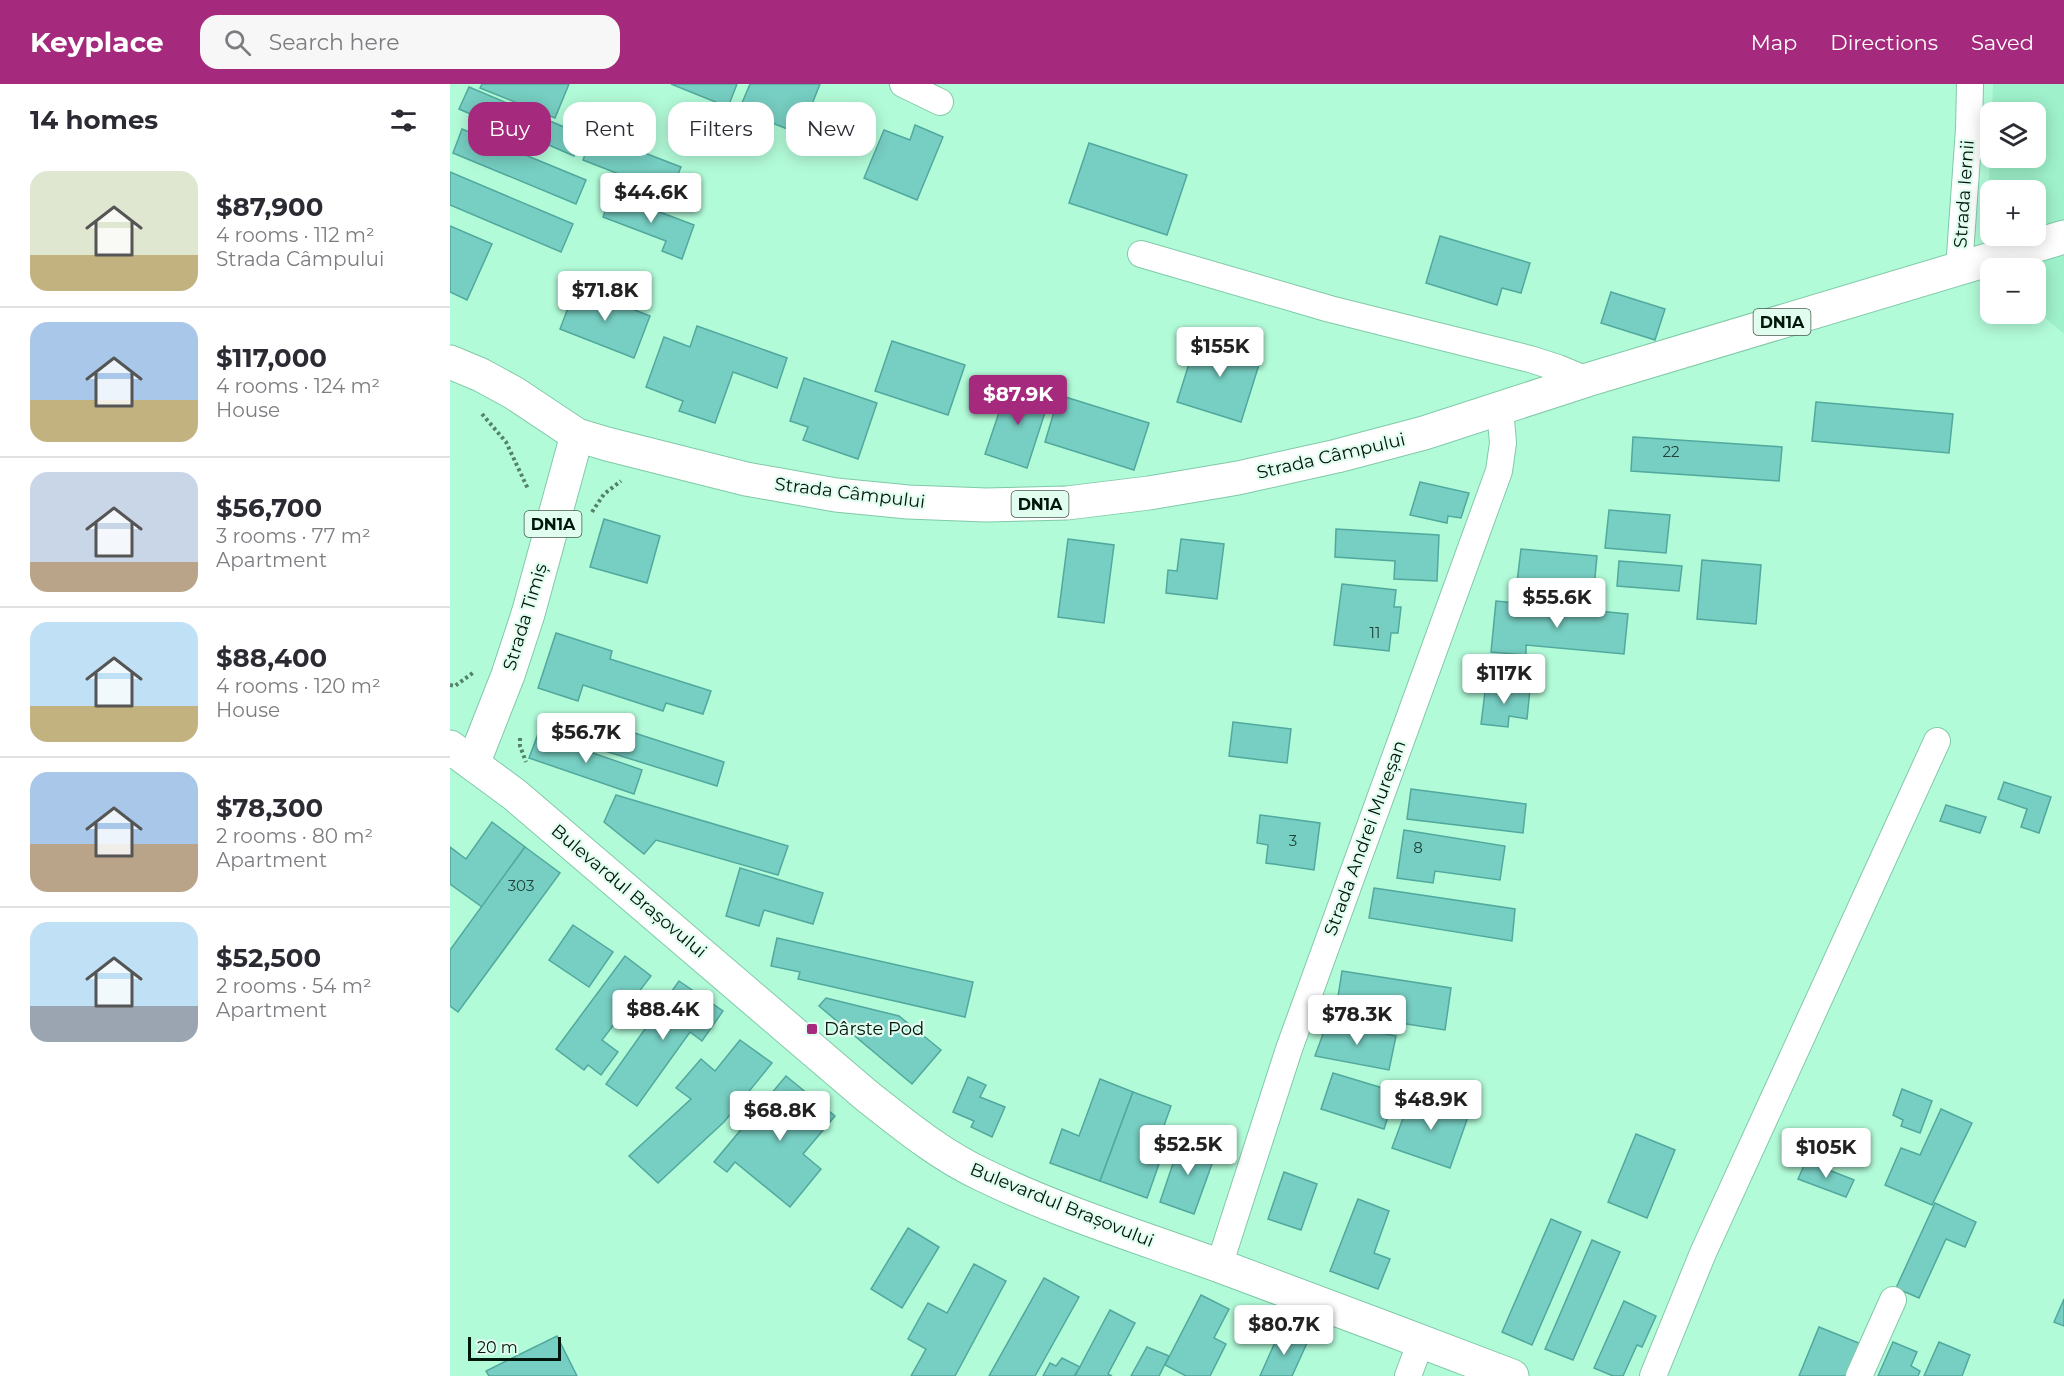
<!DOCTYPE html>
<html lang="en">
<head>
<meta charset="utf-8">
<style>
	:root { --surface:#fff; --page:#f7f7f7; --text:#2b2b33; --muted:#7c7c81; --line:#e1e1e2; --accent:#a5297c }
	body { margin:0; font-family:Montserrat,sans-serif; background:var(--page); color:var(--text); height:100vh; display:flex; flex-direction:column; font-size:22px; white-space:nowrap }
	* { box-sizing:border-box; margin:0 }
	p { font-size:20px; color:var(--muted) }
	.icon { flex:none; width:33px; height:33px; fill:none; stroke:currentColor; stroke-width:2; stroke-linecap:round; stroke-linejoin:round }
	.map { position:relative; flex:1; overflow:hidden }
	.drawer { display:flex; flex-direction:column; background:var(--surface); width:450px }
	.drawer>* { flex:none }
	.guide { position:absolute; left:18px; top:18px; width:570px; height:54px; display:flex; gap:12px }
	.controls { position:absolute; left:1530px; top:18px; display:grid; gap:12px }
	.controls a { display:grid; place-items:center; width:66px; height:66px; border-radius:12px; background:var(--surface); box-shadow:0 3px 15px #0003; font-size:30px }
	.scale { position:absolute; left:18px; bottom:15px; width:93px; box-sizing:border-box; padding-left:6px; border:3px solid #00150b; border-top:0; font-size:16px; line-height:21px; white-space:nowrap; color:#00150b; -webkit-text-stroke:4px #e1fdef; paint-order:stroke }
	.price { position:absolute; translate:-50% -51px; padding:0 14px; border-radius:6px; background:#fff; color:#222; font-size:20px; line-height:39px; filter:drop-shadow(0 2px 3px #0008) }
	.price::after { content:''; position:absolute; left:50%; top:36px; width:18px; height:14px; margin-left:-9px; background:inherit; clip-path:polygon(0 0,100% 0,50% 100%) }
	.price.current { background:var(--accent); color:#fff }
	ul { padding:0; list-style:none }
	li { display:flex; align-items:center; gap:18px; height:150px; padding:0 30px }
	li+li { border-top:2px solid var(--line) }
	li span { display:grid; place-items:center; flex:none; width:168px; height:120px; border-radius:18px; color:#555 }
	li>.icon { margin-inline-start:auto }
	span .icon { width:72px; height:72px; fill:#fffc; stroke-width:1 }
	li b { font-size:26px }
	h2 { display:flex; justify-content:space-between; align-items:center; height:72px; padding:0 30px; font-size:26px }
	.chip { padding:0 21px; border-radius:18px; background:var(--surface); box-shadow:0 3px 15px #0003; font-size:21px; line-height:54px }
	.chip.current { background:var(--accent); color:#fff }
	header { display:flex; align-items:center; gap:36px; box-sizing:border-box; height:84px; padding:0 30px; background:var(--accent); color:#fff }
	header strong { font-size:28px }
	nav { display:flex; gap:33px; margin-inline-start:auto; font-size:21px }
	.search { width:420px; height:54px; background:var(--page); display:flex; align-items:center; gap:15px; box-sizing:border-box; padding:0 21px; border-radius:18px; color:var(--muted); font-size:22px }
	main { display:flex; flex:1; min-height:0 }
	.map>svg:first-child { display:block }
</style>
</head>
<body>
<header>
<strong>Keyplace</strong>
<div class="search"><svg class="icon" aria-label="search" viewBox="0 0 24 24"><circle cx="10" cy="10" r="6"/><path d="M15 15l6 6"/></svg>Search here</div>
<nav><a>Map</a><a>Directions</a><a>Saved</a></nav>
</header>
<main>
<section class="drawer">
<h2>14 homes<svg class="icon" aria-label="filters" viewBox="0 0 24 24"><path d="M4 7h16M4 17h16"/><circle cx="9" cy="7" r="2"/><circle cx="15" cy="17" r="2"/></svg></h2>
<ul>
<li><span style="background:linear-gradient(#dfe7d0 70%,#c2b280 0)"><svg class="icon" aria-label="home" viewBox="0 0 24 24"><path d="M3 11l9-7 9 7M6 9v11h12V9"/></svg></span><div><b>$87,900</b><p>4 rooms · 112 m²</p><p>Strada Câmpului</p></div></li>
<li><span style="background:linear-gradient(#a9c7e8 65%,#c2b280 0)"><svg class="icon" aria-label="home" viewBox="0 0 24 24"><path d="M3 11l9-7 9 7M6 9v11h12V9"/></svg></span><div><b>$117,000</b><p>4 rooms · 124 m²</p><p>House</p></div></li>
<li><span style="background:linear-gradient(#c9d6e8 75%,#b9a48a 0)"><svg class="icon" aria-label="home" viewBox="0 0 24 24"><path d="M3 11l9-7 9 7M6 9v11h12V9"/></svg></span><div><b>$56,700</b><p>3 rooms · 77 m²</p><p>Apartment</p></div></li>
<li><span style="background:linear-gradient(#bfe0f5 70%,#c2b280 0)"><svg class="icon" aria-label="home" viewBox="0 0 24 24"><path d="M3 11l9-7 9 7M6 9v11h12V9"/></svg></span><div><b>$88,400</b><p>4 rooms · 120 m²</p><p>House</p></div></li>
<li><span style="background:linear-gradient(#a9c7e8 60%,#b9a48a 0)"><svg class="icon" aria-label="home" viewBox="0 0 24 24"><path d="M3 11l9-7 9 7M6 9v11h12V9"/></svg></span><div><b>$78,300</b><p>2 rooms · 80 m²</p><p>Apartment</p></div></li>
<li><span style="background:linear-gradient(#bfe0f5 70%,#9aa5b1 0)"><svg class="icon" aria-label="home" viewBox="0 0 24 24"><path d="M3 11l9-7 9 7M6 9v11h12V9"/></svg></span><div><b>$52,500</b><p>2 rooms · 54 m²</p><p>Apartment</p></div></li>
</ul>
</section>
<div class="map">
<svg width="1614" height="1292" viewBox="0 0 1614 1292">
	<rect width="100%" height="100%" fill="#b2fbd9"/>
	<!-- built -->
	<polygon fill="#9ef1cb" points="1543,0 1614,0 1614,250 1586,226 1586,184 1561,184 1542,152 1586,152 1586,106 1540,106 1540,149 1538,123 1540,66 1540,74 1586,74 1586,28 1542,28"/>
	<!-- building -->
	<g fill="#77cec2" stroke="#51a99d" stroke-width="1.5">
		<polygon points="32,0 119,0 105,34 30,4"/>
		<polygon points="221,0 287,0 278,23"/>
		<polygon points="300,0 370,0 350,50 289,26"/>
		<polygon points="19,3 133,51 124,72 78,52 74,63 42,50 46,41 9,25"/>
		<polygon points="465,41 493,53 467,116 414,94 434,46 460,56"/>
		<polygon points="12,45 136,96 126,120 3,69"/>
		<polygon points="143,49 231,83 220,110 133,76"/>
		<polygon points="639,59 737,91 717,151 619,119"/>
		<polygon points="0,88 123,140 111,168 0,121"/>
		<polygon points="162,110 244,141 232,175 212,167 216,157 153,133"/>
		<polygon points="0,142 42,160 17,216 0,208"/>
		<polygon points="990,152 1080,179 1071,209 1052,204 1047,221 976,199"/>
		<polygon points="126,203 200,232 184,274 110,245"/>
		<polygon points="1161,208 1215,225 1205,256 1151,239"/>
		<polygon points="247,242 337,274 327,304 283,288 265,339 229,327 233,317 196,303 214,253 240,263"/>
		<polygon points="748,251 812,271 791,338 727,318"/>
		<polygon points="442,257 515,281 498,331 425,307"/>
		<polygon points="354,294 427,319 408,375 353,356 358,343 340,337"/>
		<polygon points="559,299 600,313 577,384 535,370"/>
		<polygon points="609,311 699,339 684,386 595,358"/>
		<polygon points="1366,318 1503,330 1499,369 1362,357"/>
		<polygon points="1183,353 1332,363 1329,397 1181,387"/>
		<polygon points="970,398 1019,409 1011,434 998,432 997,439 960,431"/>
		<polygon points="1159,426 1220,431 1216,469 1155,464"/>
		<polygon points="154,435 210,452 197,499 140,483"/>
		<polygon points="886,445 989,451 987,497 944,495 945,477 885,473"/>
		<polygon points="618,455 664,461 654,539 608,533"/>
		<polygon points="731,455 774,460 767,515 716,509 718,486 727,487"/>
		<polygon points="1071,465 1147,472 1143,514 1066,506"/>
		<polygon points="1252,476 1311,481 1306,540 1247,535"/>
		<polygon points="1169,477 1232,482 1229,507 1167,502"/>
		<polygon points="892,500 946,506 944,523 951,523 948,549 941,549 939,567 884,561"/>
		<polygon points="1046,517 1178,530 1174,570 1076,561 1076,571 1041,568"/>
		<polygon points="106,549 162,567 160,575 261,607 253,630 216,619 213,627 133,601 128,617 88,604"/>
		<polygon points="1036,600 1080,605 1077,635 1059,632 1058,643 1031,640"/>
		<polygon points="783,638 841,645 837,679 779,672"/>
		<polygon points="163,642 274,678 267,702 155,667"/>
		<polygon points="88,650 192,686 184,710 79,674"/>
		<polygon points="1554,698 1601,713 1589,749 1571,743 1577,725 1548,715"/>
		<polygon points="961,705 1076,720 1073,749 957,735"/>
		<polygon points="166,711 338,762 328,791 206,756 194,770 154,738"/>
		<polygon points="1496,721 1536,733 1530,749 1490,737"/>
		<polygon points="810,731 870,739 864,786 816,779 818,761 807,759"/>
		<polygon points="42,738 75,763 32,823 0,800 0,763 16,775"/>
		<polygon points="954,746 1055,762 1050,796 985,787 983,799 947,794"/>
		<polygon points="75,763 110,789 8,928 0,922 0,866"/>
		<polygon points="290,784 373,809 363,840 314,826 309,842 276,832"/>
		<polygon points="924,804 1065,825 1062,857 919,834"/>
		<polygon points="123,841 163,868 139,903 99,876"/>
		<polygon points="327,854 523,898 515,933 348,895 350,888 321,882"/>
		<polygon points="175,872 201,892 152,956 168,968 151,991 138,981 134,986 106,965"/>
		<polygon points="892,887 1001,904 995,946 905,932 906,922 887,919"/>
		<polygon points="229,897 273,927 252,957 240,948 187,1022 156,1000"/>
		<polygon points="376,914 449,932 491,966 462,1000 369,922"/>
		<polygon points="877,939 946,952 939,986 865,972"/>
		<polygon points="290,956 322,979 274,1038 208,1099 179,1072 241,1015 226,1004 251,975 265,987"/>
		<polygon points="883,989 946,1008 934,1045 871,1025"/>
		<polygon points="336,992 385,1032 353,1070 371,1085 340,1123 285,1078 277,1088 264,1078"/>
		<polygon points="518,993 536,1001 530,1013 555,1023 542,1053 521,1043 524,1037 503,1028"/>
		<polygon points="650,995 683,1008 650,1097 600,1079 612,1045 629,1052"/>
		<polygon points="1452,1005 1482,1017 1470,1049 1451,1042 1453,1036 1443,1031"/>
		<polygon points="683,1008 721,1022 701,1078 709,1080 697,1114 650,1097"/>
		<polygon points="962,1010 1019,1030 1000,1084 942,1064"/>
		<polygon points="1491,1025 1522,1039 1482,1121 1435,1101 1451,1064 1470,1071"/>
		<polygon points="1186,1050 1225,1066 1197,1134 1158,1118"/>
		<polygon points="732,1053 767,1066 744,1130 710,1118"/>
		<polygon points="1356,1077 1404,1096 1396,1113 1348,1095"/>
		<polygon points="834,1088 867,1100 851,1146 818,1135"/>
		<polygon points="908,1115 939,1127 924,1169 940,1175 928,1205 880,1187"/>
		<polygon points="1485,1119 1526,1138 1515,1163 1496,1155 1469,1214 1446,1204"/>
		<polygon points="1101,1135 1131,1148 1082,1261 1052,1248"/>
		<polygon points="458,1144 489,1163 452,1224 421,1205"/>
		<polygon points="1142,1156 1170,1168 1123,1276 1095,1265"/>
		<polygon points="524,1180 556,1197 505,1292 461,1292 476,1265 458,1255 478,1219 497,1229"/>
		<polygon points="594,1194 629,1213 585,1292 539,1292"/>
		<polygon points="751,1211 779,1225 764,1254 776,1260 760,1292 736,1292 715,1281"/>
		<polygon points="1614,1215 1614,1242 1604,1238"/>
		<polygon points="1174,1217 1206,1232 1192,1263 1187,1261 1173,1292 1163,1292 1144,1284"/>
		<polygon points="660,1226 685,1239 658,1290 662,1292 625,1292"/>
		<polygon points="1369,1243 1416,1262 1404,1292 1349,1292"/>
		<polygon points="830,1247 857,1259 842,1292 810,1292"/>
		<polygon points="107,1252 127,1292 39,1292 36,1287"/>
		<polygon points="1443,1258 1467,1268 1461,1282 1470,1287 1468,1292 1428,1292"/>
		<polygon points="1489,1258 1520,1271 1512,1292 1474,1292"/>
		<polygon points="697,1263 719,1272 709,1292 681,1292"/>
		<polygon points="612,1274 630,1283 624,1292 593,1292 600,1279 606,1282"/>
	</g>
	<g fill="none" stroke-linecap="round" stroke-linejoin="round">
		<defs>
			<g id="street">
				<polyline points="453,0 490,18"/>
				<polyline points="691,170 880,225 1080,275 1108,284 1137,296"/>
				<polyline points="1509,185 1519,45 1520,0"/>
				<polyline points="769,1182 839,965 1049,387 1053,359 1050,325"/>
				<polyline points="958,1292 971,1257"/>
				<polyline points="1203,1292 1253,1169 1487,657"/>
				<polyline points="1409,1292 1443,1216"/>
			</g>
			<path id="secondary" d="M23,680l42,31 352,301c37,29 73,59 116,79 76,37 157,62 237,91 97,36 195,73 292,110"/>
			<g id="primary">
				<polyline points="0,278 31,291 64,309 127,351 157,360 296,395 386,411 458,418 536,421 617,419 699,409 788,394 887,372 974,349 1137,296 1614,153"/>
				<polyline points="0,663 23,680 58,591 78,530 127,351"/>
			</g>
		</defs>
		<!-- street casing -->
		<use href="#street" stroke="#81c9a8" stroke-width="28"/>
		<!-- secondary casing -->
		<use href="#secondary" stroke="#81c9a8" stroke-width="35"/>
		<!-- primary casing -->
		<use href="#primary" stroke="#81c9a8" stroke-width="35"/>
		<!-- path -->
		<g stroke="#53816b" stroke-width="4" stroke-dasharray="3 3" stroke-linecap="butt">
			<polyline points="32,330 56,358 78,405"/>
			<polyline points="142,428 154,410 171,397"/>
			<polyline points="0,601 5,602 24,588"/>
			<polyline points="70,654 70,662 76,678"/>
		</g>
		<!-- street -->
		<use href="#street" stroke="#fff" stroke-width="26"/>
		<!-- secondary -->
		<use href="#secondary" stroke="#fff" stroke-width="33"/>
		<!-- primary -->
		<use href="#primary" stroke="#fff" stroke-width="33"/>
	</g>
	<!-- markers -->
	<rect fill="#a5297c" stroke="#e1fdef" stroke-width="2" x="356" y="939" width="12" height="12" rx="3"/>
	<g text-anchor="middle" stroke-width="4.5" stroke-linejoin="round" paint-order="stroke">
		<!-- number labels -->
		<g font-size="15" fill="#1e4339">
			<text x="1221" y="373">22</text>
			<text x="925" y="554">11</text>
			<text x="843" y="762">3</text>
			<text x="968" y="769">8</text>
			<text x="71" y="807">303</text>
		</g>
		<!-- shield labels -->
		<g fill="#e1fdef" stroke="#445b4f" stroke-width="1.5">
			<rect x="1303.5" y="225" width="57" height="26" rx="4.5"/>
			<rect x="561.5" y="407" width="57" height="26" rx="4.5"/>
			<rect x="74.5" y="427" width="57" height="26" rx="4.5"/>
		</g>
		<g font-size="16" font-weight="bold" fill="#00150b">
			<text x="1332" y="244">DN1A</text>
			<text x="590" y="426">DN1A</text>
			<text x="103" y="446">DN1A</text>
		</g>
		<!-- street labels -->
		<g font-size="18" fill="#00150b" stroke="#e1fdef">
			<text transform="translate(1514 110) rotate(-86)" y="6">Strada Iernii</text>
			<text transform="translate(881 372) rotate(-13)" y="6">Strada Câmpului</text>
			<text transform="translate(400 409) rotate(7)" y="6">Strada Câmpului</text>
			<text transform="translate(75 533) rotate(-73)" y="6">Strada Timiș</text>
			<text transform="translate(915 754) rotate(-70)" y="6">Strada Andrei Mureșan</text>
			<text transform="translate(179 807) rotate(40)" y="6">Bulevardul Brașovului</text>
			<text transform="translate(612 1121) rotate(22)" y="6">Bulevardul Brașovului</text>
		</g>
		<!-- poi labels -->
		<g font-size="18" fill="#00150b" stroke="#e1fdef" text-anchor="start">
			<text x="374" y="951">Dârste Pod</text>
		</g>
	</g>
</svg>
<div class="controls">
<a><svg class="icon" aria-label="layers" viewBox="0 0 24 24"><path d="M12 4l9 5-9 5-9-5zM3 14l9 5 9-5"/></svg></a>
<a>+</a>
<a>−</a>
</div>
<div class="scale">20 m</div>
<b class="price" style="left:201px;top:140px">$44.6K</b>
<b class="price" style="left:155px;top:238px">$71.8K</b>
<b class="price" style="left:770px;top:294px">$155K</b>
<b class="price current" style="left:568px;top:342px">$87.9K</b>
<b class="price" style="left:1107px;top:545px">$55.6K</b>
<b class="price" style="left:1054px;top:621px">$117K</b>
<b class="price" style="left:136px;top:680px">$56.7K</b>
<b class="price" style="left:213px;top:957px">$88.4K</b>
<b class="price" style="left:907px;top:962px">$78.3K</b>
<b class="price" style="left:981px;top:1047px">$48.9K</b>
<b class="price" style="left:330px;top:1058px">$68.8K</b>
<b class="price" style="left:738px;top:1092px">$52.5K</b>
<b class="price" style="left:1376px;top:1095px">$105K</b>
<b class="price" style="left:834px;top:1272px">$80.7K</b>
<div class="guide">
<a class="chip current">Buy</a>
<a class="chip">Rent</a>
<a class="chip">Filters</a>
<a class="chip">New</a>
</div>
</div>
</main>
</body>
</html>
